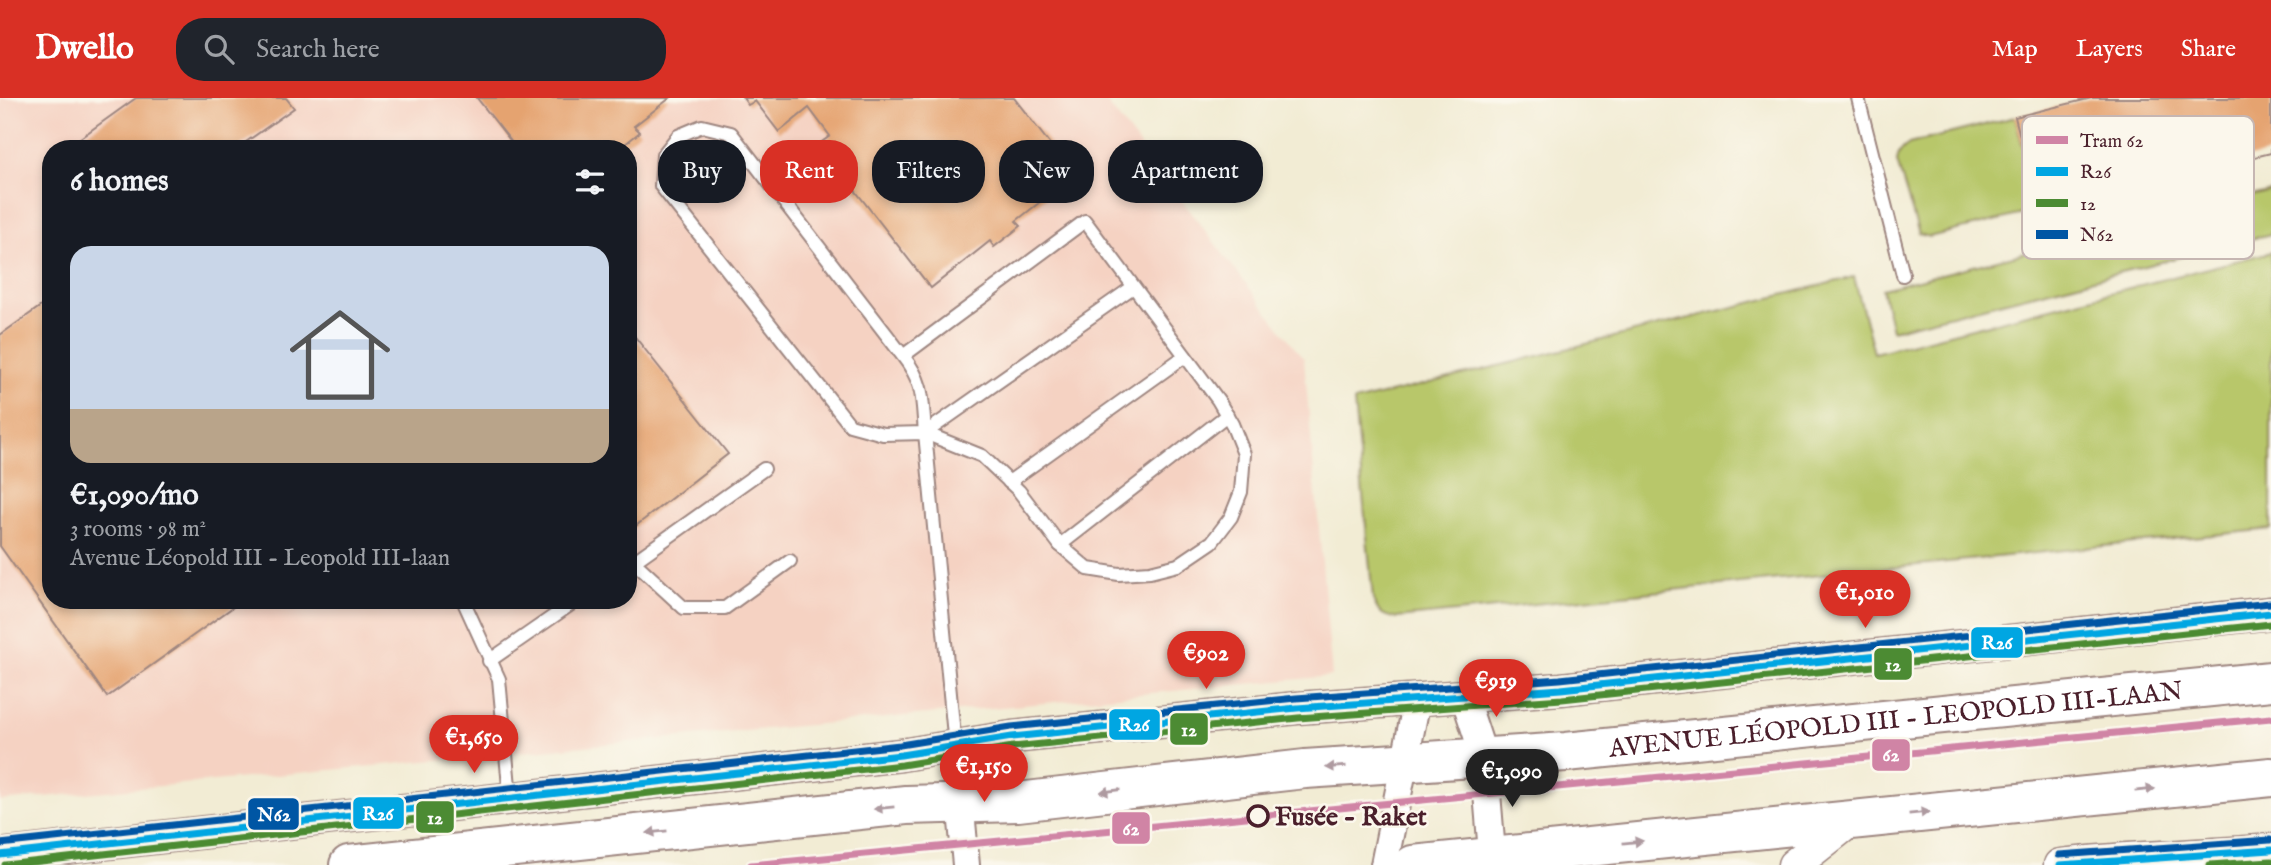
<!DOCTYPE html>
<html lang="en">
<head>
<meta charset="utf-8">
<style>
	:root { --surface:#171b24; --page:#20242c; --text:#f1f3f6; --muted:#9ea1a6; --accent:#d93025 }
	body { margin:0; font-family:"IM FELL English",serif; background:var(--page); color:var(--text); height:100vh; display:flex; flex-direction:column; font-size:26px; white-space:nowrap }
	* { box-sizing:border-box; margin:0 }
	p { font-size:23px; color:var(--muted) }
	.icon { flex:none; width:38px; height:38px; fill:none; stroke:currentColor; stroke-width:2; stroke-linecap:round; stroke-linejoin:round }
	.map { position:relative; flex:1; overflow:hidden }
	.panel { position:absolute; left:42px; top:42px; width:595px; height:469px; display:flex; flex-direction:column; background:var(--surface); border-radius:28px; box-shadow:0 4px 10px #0003 }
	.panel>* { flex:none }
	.banner { position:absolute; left:658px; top:42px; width:665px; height:63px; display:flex; gap:14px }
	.price { position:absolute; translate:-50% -60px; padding:0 16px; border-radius:24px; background:var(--accent); color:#fff; font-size:23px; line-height:46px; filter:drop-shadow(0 2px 4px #0008) }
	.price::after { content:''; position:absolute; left:50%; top:42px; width:21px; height:16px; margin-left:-10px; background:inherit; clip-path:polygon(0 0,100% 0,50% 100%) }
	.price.selected { background:#222; color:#fff }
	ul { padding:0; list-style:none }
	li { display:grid; align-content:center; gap:14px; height:371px; padding:0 28px }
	li span { display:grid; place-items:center; height:217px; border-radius:21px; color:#555 }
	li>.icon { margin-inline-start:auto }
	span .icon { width:126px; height:126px; fill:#fffc; stroke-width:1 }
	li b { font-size:30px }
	h2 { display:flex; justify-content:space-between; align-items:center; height:84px; padding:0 28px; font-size:30px }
	.pill { padding:0 24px; border-radius:28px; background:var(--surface); box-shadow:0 4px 10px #0003; font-size:24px; line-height:63px }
	.pill.selected { background:var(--accent); color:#fff }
	header { display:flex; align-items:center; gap:42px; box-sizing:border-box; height:98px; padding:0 35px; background:var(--accent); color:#fff }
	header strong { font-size:33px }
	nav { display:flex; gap:38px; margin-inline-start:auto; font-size:24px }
	.search { width:490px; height:63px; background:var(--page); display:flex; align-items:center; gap:18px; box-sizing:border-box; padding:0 24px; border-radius:28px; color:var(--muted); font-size:26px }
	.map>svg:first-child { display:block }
</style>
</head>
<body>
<header>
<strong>Dwello</strong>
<div class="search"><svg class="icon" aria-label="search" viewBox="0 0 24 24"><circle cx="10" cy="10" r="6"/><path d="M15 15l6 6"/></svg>Search here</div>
<nav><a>Map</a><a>Layers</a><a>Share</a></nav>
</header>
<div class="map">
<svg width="2271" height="767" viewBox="0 0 2271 767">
	<rect width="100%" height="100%" fill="#fbf7ec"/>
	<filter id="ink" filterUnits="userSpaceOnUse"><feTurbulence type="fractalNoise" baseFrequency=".0143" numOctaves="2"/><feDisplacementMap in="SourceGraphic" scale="14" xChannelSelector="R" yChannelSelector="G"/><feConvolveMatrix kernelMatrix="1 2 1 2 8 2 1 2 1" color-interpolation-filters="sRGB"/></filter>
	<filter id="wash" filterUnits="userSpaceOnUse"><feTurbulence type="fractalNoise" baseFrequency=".00686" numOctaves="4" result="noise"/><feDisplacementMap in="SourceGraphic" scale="28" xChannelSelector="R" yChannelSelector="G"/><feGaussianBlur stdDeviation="1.57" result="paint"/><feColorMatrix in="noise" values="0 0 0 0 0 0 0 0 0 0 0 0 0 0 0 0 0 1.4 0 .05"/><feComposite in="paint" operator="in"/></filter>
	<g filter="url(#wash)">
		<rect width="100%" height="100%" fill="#f2ecd4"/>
		<!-- built -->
		<path fill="#f5d2c2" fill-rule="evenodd" d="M0,0h1103l201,261 28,317 -1332,125zM51,51h577v451h-577z"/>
		<!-- green -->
		<g fill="#b8c76a" stroke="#81734a" stroke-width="2">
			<path d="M2015,19l24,93 -110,27 -10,-3 -22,-72c1,-9 4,-13 12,-18z"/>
			<polygon points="2271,93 2271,136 1892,232 1882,191"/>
			<path d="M2271,154v277l-874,89c-14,-1 -20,-6 -24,-19l-19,-197 500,-125 20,76z"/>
		</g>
		<g id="blocks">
			<!-- building -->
			<g fill="#e5a370">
				<polygon points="136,0 286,0 294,10 236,51 65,51"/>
				<polygon points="477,0 670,0 634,28 640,34 619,51 612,51 609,47 605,51 517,51"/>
				<polygon points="743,0 1014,0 1074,77 1016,123 1021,128 994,149 990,143 931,190 819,46 830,38 809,10 779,34 755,3 748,7"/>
				<polygon points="2092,0 2271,0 2271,55 2039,112 2015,19"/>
				<polygon points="51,201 51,502 243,502 107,599 0,448 0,237"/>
				<polygon points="628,230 728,356 628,434"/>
			</g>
		</g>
	</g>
	<g filter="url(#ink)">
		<use href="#blocks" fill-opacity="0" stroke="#9e8680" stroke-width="2"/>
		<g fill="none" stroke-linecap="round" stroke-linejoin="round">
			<defs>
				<g id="service">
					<polyline points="1858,0 1903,177"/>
					<path d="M903,258l182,-135 133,179 14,24 12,30 -3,38 -10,25 -19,25 -34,23 -28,7 -31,2 -31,-5 -28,-24 -41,-54 -37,-35 -57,-23 -42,1 -33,-9 -189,-239 2,-31 15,-19 24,-10 29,7 172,223c22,28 19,44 22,77l30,313"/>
					<polyline points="925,335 1133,189"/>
					<polyline points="1009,384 1185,258"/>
					<polyline points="1060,447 1227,317"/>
					<polyline points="634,464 684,510 725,510 790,463"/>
					<polyline points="629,467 764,371"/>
					<polyline points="463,502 499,581 510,699"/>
					<polyline points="489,563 577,502"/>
				</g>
				<g id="minor">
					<polyline points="1464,598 1484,659 1493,767"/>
					<polyline points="955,648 966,767"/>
					<polyline points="1384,767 1417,602"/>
				</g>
				<g id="tertiary">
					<polyline points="0,757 901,657 1012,639 1297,610 1561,591 2271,515"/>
					<polyline points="1794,767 1851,722"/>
					<path d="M2060,767c70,-9 141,-8 211,-15"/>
				</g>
				<g id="primary">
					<path id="s1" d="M349,767l557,-60 112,-3 287,-33 261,-17 705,-71"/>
					<polyline points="1413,767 2271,679"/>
				</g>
			</defs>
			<!-- service casing -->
			<use href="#service" stroke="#9e8680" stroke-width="16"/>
			<!-- minor casing -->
			<use href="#minor" stroke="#9e8680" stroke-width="30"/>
			<!-- tertiary casing -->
			<use href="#tertiary" stroke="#9e8680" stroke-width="35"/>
			<!-- primary casing -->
			<use href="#primary" stroke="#9e8680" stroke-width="42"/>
			<!-- service -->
			<use href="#service" stroke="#fff" stroke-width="12"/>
			<!-- minor -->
			<use href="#minor" stroke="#fff" stroke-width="26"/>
			<!-- tertiary -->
			<use href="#tertiary" stroke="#fff" stroke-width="32"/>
			<!-- primary -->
			<use href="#primary" stroke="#fff" stroke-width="38"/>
			<defs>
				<g id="bus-1">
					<polyline points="0,757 901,657 1012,639 1297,610 1561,591 2271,515"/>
					<polyline points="2060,767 2271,752"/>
				</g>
				<g id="bus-2">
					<polyline points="5,767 902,667 1013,649 1298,620 1562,601 2271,526"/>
					<polyline points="2210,767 2271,763"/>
				</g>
				<g id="bus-3">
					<polyline points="0,746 900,647 1011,629 1296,600 1560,581 2270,505"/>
					<polyline points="2059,757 2270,742"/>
				</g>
			</defs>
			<!-- bus-1 casing -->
			<use href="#bus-1" stroke="#fbf7ec" stroke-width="12"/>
			<!-- bus-2 casing -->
			<use href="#bus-2" stroke="#fbf7ec" stroke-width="12"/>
			<!-- bus-3 casing -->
			<use href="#bus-3" stroke="#fbf7ec" stroke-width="12"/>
			<!-- bus-1 -->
			<use href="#bus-1" stroke="#00a6e2" stroke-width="7"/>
			<!-- bus-2 -->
			<use href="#bus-2" stroke="#4c8b33" stroke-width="7"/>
			<!-- bus-3 -->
			<use href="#bus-3" stroke="#0056a4" stroke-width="7"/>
			<defs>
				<polyline id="tram-1" points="751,767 2271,620"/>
			</defs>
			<!-- tram-1 casing -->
			<use href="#tram-1" stroke="#fbf7ec" stroke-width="12"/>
			<!-- tram-1 -->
			<use href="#tram-1" stroke="#d084a5" stroke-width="7"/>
		</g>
		<!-- one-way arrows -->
		<defs><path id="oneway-solid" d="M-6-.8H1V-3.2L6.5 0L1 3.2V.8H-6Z" transform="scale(1.75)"/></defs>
		<g fill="#ae9aa0">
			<use href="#oneway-solid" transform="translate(1336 669) rotate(176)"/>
			<use href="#oneway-solid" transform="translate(2145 692) rotate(-6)"/>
			<use href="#oneway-solid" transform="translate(1110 693) rotate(173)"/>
			<use href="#oneway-solid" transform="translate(884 710) rotate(174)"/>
			<use href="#oneway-solid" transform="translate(1919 715) rotate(-6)"/>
			<use href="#oneway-solid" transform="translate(657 734) rotate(174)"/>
			<use href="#oneway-solid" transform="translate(1633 744) rotate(-6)"/>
		</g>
	</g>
	<!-- markers -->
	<circle fill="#fbf7ec" stroke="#4a1f2b" stroke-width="3.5" cx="1258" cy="718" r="10"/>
	<g text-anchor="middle" stroke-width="5" stroke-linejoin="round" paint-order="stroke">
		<!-- street labels -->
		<g font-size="26" fill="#4a1f2b" stroke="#fbf7ec">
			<text dy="9" stroke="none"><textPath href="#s1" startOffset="1554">AVENUE LÉOPOLD III - LEOPOLD III-LAAN</textPath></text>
		</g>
		<!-- stop labels -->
		<g font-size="26" font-weight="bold" fill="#4a1f2b" stroke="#fbf7ec" text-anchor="start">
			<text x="1275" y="727">Fusée - Raket</text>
		</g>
	</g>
	<!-- legend -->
	<rect x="2022" y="18" width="232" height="143" rx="10" fill="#fbf7ec" stroke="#c6b6b2" stroke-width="2"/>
	<rect x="2036" y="38" width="32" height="8" fill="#d084a5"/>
	<rect x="2036" y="69" width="32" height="9" fill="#00a6e2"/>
	<rect x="2036" y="101" width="32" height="8" fill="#4c8b33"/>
	<rect x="2036" y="132" width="32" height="9" fill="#0056a4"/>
	<g font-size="19" fill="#4a1f2b">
		<text x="2080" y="49">Tram 62</text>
		<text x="2080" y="80">R26</text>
		<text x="2080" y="112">12</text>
		<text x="2080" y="143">N62</text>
	</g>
	<g stroke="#fbf7ec" stroke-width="2.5">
		<rect x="1970" y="528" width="54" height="33" rx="7" fill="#00a6e2"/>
		<rect x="1873" y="549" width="40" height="34" rx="7" fill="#4c8b33"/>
		<rect x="1108" y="610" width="53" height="33" rx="7" fill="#00a6e2"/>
		<rect x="1169" y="614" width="40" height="34" rx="7" fill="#4c8b33"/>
		<rect x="1871" y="640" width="40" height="34" rx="7" fill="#d084a5"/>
		<rect x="352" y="698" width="53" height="34" rx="7" fill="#00a6e2"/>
		<rect x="247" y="699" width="53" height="34" rx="7" fill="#0056a4"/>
		<rect x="415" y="702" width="40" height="34" rx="7" fill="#4c8b33"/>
		<rect x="1111" y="713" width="40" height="34" rx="7" fill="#d084a5"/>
	</g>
	<g font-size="19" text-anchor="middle" font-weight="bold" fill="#fff">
		<text x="1997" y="551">R26</text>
		<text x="1893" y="573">12</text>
		<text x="1134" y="633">R26</text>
		<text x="1189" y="638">12</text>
		<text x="1891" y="663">62</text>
		<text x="378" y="722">R26</text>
		<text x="274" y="723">N62</text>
		<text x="435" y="726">12</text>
		<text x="1131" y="737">62</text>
	</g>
</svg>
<b class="price" style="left:1865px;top:532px">€1,010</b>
<b class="price" style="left:1206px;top:593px">€902</b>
<b class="price" style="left:1496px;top:621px">€919</b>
<b class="price" style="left:474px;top:677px">€1,650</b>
<b class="price" style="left:984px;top:706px">€1,150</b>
<b class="price selected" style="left:1512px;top:711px">€1,090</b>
<div class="banner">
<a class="pill">Buy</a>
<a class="pill selected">Rent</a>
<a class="pill">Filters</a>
<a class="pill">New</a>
<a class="pill">Apartment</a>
</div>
<section class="panel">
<h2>6 homes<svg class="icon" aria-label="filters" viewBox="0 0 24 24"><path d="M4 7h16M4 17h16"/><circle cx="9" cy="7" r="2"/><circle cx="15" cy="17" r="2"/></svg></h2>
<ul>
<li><span style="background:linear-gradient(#c9d6e8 75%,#b9a48a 0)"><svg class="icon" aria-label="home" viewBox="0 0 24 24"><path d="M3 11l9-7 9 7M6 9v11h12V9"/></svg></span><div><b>€1,090/mo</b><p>3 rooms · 98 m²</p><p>Avenue Léopold III - Leopold III-laan</p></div></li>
</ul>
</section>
</div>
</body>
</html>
